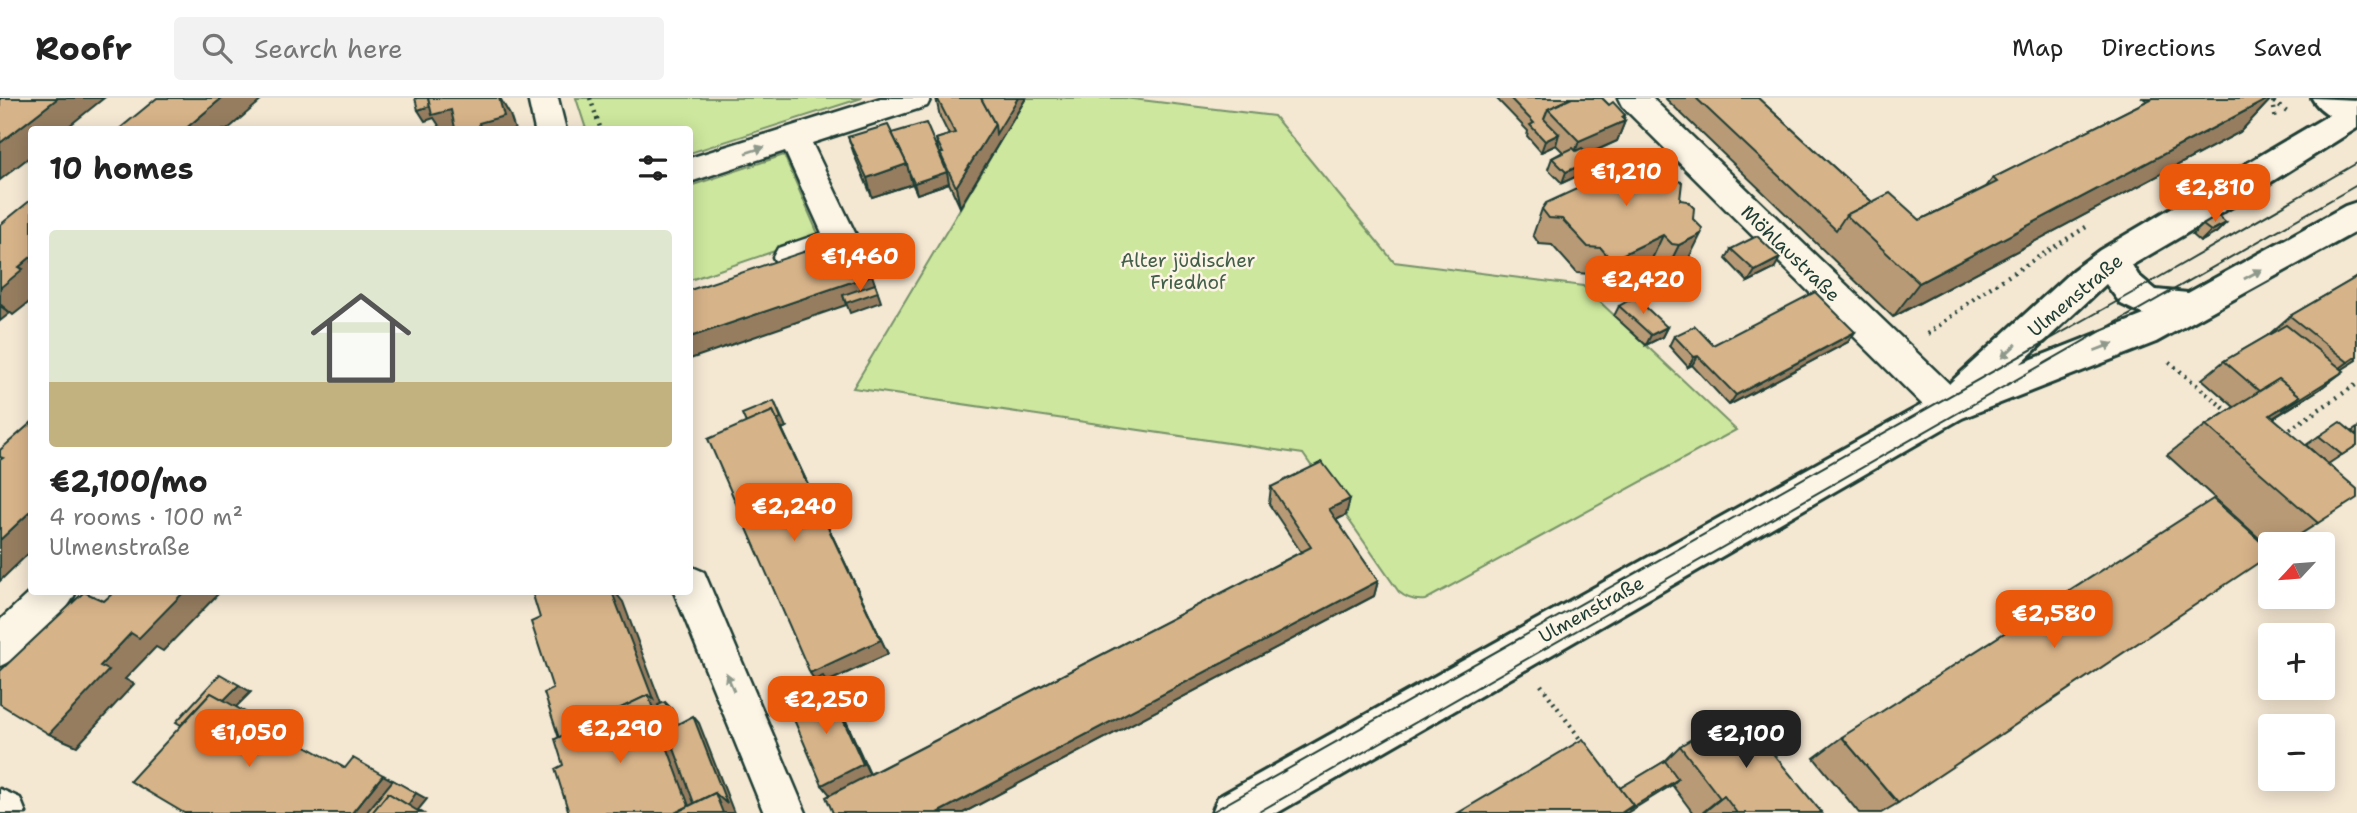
<!DOCTYPE html>
<html lang="en">
<head>
<meta charset="utf-8">
<style>
	:root { --surface:#fff; --page:#f2f2f2; --text:#222; --muted:#767676; --line:#e0e0e0; --accent:#ea580c }
	body { margin:0; font-family:"Shantell Sans",sans-serif; background:var(--page); color:var(--text); height:100vh; display:flex; flex-direction:column; font-size:26px; white-space:nowrap }
	* { box-sizing:border-box; margin:0 }
	p { font-size:23px; color:var(--muted) }
	.icon { flex:none; width:38px; height:38px; fill:none; stroke:currentColor; stroke-width:2; stroke-linecap:round; stroke-linejoin:round }
	.map { position:relative; flex:1; overflow:hidden }
	.side { position:absolute; left:28px; top:28px; width:665px; height:469px; display:flex; flex-direction:column; background:var(--surface); border-radius:7px; box-shadow:0 4px 18px #0003 }
	.side>* { flex:none }
	.needle { width:46px; rotate:244deg }
	.buttons { position:absolute; left:2258px; top:434px; display:grid; gap:14px }
	.buttons a { display:grid; place-items:center; width:77px; height:77px; border-radius:7px; background:var(--surface); box-shadow:0 4px 18px #0003; font-size:35px }
	.price { position:absolute; translate:-50% -60px; padding:0 16px; border-radius:14px; background:var(--accent); color:#fff; font-size:23px; line-height:46px; filter:drop-shadow(0 2px 4px #0008) }
	.price::after { content:''; position:absolute; left:50%; top:42px; width:21px; height:16px; margin-left:-10px; background:inherit; clip-path:polygon(0 0,100% 0,50% 100%) }
	.price.active { background:#222; color:#fff }
	ul { padding:0; list-style:none }
	li { display:grid; align-content:center; gap:14px; height:371px; padding:0 21px }
	li+li { border-top:2px solid var(--line) }
	li span { display:grid; place-items:center; height:217px; border-radius:7px; color:#555 }
	li>.icon { margin-inline-start:auto }
	span .icon { width:126px; height:126px; fill:#fffc; stroke-width:1 }
	li b { font-size:30px }
	h2 { display:flex; justify-content:space-between; align-items:center; height:84px; padding:0 21px; font-size:30px }
	header { display:flex; align-items:center; gap:42px; box-sizing:border-box; height:98px; padding:0 35px; background:var(--surface); border-bottom:2px solid var(--line) }
	header strong { font-size:33px }
	nav { display:flex; gap:38px; margin-inline-start:auto; font-size:24px }
	.search { width:490px; height:63px; background:var(--page); display:flex; align-items:center; gap:18px; box-sizing:border-box; padding:0 24px; border-radius:7px; color:var(--muted); font-size:26px }
	.map>svg:first-child { display:block }
</style>
</head>
<body>
<header>
<strong>Roofr</strong>
<div class="search"><svg class="icon" aria-label="search" viewBox="0 0 24 24"><circle cx="10" cy="10" r="6"/><path d="M15 15l6 6"/></svg>Search here</div>
<nav><a>Map</a><a>Directions</a><a>Saved</a></nav>
</header>
<div class="map">
<svg width="2357" height="715" viewBox="0 0 2357 715">
	<rect width="100%" height="100%" fill="#f5e8d3"/>
	<filter id="ink" filterUnits="userSpaceOnUse"><feTurbulence type="fractalNoise" baseFrequency=".0143" numOctaves="2"/><feDisplacementMap in="SourceGraphic" scale="14" xChannelSelector="R" yChannelSelector="G"/><feConvolveMatrix kernelMatrix="1 2 1 2 8 2 1 2 1" color-interpolation-filters="sRGB"/></filter>
	<g filter="url(#ink)">
		<!-- green -->
		<g fill="#cde79e" stroke="#769269" stroke-width="2">
			<polygon points="576,0 862,0 690,55 690,32 586,31"/>
			<path d="M1026,0h98l150,18 120,146 189,24 153,144 -311,170c-10,1 -18,-1 -26,-8l-96,-138 -450,-66z"/>
			<polygon points="784,57 819,138 690,182 690,88"/>
		</g>
		<g fill="none" stroke-linecap="round" stroke-linejoin="round">
			<defs>
				<g id="street">
					<polygon points="528,0 558,0 566,32 535,32"/>
					<polygon points="881,0 931,0 927,8 812,45 858,141 853,150 790,172 778,168 773,159 778,150 822,135 785,53 690,84 690,60"/>
					<polygon points="1618,0 1652,0 1962,298 1967,309 1962,320 1949,324 1936,320 1622,8"/>
					<polygon points="690,468 704,474 806,715 764,715 674,494 690,494"/>
					<path d="M32,492l44,2c-11,24 -52,64 -76,74v-46z"/>
					<polygon points="0,691 20,700 26,715 0,715"/>
				</g>
				<path id="secondary" d="M2357,3v27l-124,78 -101,59 6,10 18,15 32,3 157,-87 12,-4v29l-201,111 -194,76 -685,395h-65l6,-16 727,-405 5,-9 123,-113 27,-20 246,-145zM2106,186l15,20 23,11 -124,49z"/>
				<path id="primary" d="M2312,0l45,2v27c-16,-5 -37,-14 -45,-29z"/>
			</defs>
			<!-- street casing -->
			<use href="#street" stroke="#1f3d34" stroke-width="5"/>
			<!-- secondary casing -->
			<use href="#secondary" stroke="#1f3d34" stroke-width="6"/>
			<!-- primary casing -->
			<use href="#primary" stroke="#1f3d34" stroke-width="6"/>
			<!-- path -->
			<g stroke="#1f3d34" stroke-width="4.5" stroke-dasharray="2 5" stroke-linecap="butt">
				<polyline points="590,0 601,32"/>
				<polyline points="2268,0 2287,14"/>
				<polyline points="2273,3 2276,23"/>
				<polyline points="1928,236 1983,194 2086,129"/>
				<polyline points="2169,264 2232,317"/>
				<polyline points="2284,335 2357,286"/>
				<polyline points="1541,587 1583,645"/>
			</g>
			<!-- street -->
			<use href="#street" fill="#fcf5e5" fill-rule="evenodd"/>
			<!-- secondary -->
			<use href="#secondary" fill="#fcf5e5" fill-rule="evenodd"/>
			<!-- primary -->
			<use href="#primary" fill="#fcf5e5" fill-rule="evenodd"/>
			<!-- tram -->
			<g stroke="#1f3d34" stroke-width="2">
				<polyline points="1210,715 2132,195 2357,65"/>
				<polyline points="1257,715 2357,87"/>
			</g>
		</g>
		<!-- wall -->
		<g fill="#b99a76" stroke="#1f3d34" stroke-width="2">
			<polygon points="936,0 1026,0 960,109 949,85 917,96 912,85 912,86 872,99 855,59 848,39 892,35 939,56 936,41 949,37 940,19"/>
			<polygon points="1496,0 1602,0 1609,7 1625,17 1624,21 1625,23 1617,43 1589,56 1594,61 1590,72 1562,85 1548,71 1552,60 1563,54 1556,47 1541,54 1527,38 1528,33"/>
			<polygon points="1665,0 1758,0 1872,104 1920,122 1986,89 1993,80 2147,3 2143,0 2272,0 2240,34 1893,219"/>
			<polygon points="1598,64 1635,64 1657,78 1680,102 1688,162 1666,173 1659,171 1651,163 1600,187 1590,176 1577,175 1552,147 1539,146 1533,137 1542,111 1590,85"/>
			<polygon points="2226,125 2216,135 2200,144 2192,137 2203,127"/>
			<polygon points="1731,151 1774,171 1748,184 1726,161"/>
			<polygon points="2357,179 2357,262 2342,271 2320,291 2274,320 2318,425 2285,446 2270,446 2270,450 2167,357 2206,327 2234,309 2202,281 2224,263 2267,238 2290,218"/>
			<polygon points="1619,208 1667,229 1662,239 1646,247 1614,218"/>
			<polygon points="1855,234 1848,244 1729,307 1692,267 1688,269 1669,248 1674,238 1713,247"/>
			<polygon points="746,325 786,329 782,331 888,556 827,584 837,603 870,676 1301,454 1269,406 1271,389 1346,417 1336,422 1378,483 1374,498 963,715 833,715 830,697 815,582 810,575"/>
			<polygon points="2357,330 2357,347 2328,366 2306,347 2319,338 2351,334"/>
			<polygon points="1842,639 1898,705 1881,715 1859,715 1814,660"/>
			<polygon points="1680,648 1822,715 1693,715 1672,687 1620,690 1665,663"/>
		</g>
		<!-- shaded-wall -->
		<g fill="#967d60" stroke="#1f3d34" stroke-width="2">
			<polygon points="58,0 104,0 64,32 32,32 32,57 0,82 0,45"/>
			<polygon points="222,0 264,0 227,32 184,32"/>
			<polygon points="499,0 500,0 510,17 515,32 480,32 479,25"/>
			<polygon points="1018,0 1026,0 960,109 956,89 995,26"/>
			<polygon points="2270,0 2272,0 2240,34 1893,219 1919,185"/>
			<polygon points="451,1 463,32 442,32 434,20 425,23 418,12"/>
			<polygon points="1625,17 1623,24 1625,23 1617,43 1572,63 1579,43"/>
			<polygon points="1559,36 1556,47 1541,54 1545,43"/>
			<polygon points="1594,61 1590,72 1562,85 1566,74"/>
			<polygon points="907,66 912,86 872,99 867,80"/>
			<polygon points="947,74 949,85 917,96 914,85"/>
			<polygon points="2226,125 2216,135 2200,144 2211,133"/>
			<polygon points="1701,136 1688,162 1666,173 1679,147"/>
			<polygon points="1663,137 1651,163 1600,187 1611,162"/>
			<polygon points="32,158 32,202 13,217 0,206 0,190 19,169"/>
			<polygon points="1780,160 1774,171 1748,184 1755,173"/>
			<polygon points="872,177 881,204 850,215 843,197 846,207 690,261 690,239"/>
			<polygon points="0,208 10,215 0,223"/>
			<polygon points="1667,229 1662,239 1646,247 1651,237"/>
			<polygon points="1855,234 1848,244 1729,307 1736,297"/>
			<polygon points="1698,258 1692,267 1688,269 1694,259"/>
			<polygon points="2357,258 2357,262 2316,288 2348,264"/>
			<polygon points="2344,273 2320,291 2229,347 2270,317"/>
			<polygon points="774,303 786,329 782,331 888,556 827,584 837,603 870,678 831,698 822,687 819,588 810,575"/>
			<polygon points="1350,401 1346,417 1326,427 1329,411"/>
			<polygon points="32,412 32,452 0,483 0,442"/>
			<polygon points="1378,483 1374,498 963,715 937,715"/>
			<polygon points="184,494 214,494 218,496 163,553 156,549 125,581 134,586 77,648 49,636 100,568 131,535"/>
			<polygon points="608,494 615,494 623,504 702,715 681,715"/>
			<polygon points="239,587 251,594 236,609 191,634"/>
			<polygon points="665,604 672,611 681,634 674,628"/>
			<polygon points="693,618 699,625 734,715 708,715 715,695"/>
			<polygon points="383,677 427,701 418,712 423,715 352,715"/>
			<polygon points="1678,681 1672,687 1627,715 1621,715"/>
			<polygon points="1724,698 1703,715 1702,715 1720,700"/>
		</g>
		<!-- building -->
		<g fill="#d7b389" stroke="#1f3d34" stroke-width="2">
			<polygon points="0,0 58,0 0,45"/>
			<polygon points="157,0 222,0 184,32 118,32"/>
			<polygon points="415,0 428,0 430,8 418,12"/>
			<polygon points="428,0 499,0 504,18 479,25 480,32 451,32 455,30 451,12 432,17"/>
			<polygon points="937,0 981,0 995,26 956,89 940,55 943,55 936,41 955,35"/>
			<polygon points="981,0 1018,0 996,36 995,26"/>
			<polygon points="1510,0 1572,0 1548,11 1544,21 1559,36 1545,43 1530,27 1534,25"/>
			<polygon points="1572,0 1602,0 1609,7 1613,4 1625,17 1622,19 1625,23 1579,43 1548,11"/>
			<polygon points="1696,0 1758,0 1872,104 1846,117 1836,132"/>
			<polygon points="2153,0 2270,0 1919,185 1846,117 1890,95 1920,122 1997,84 1993,80"/>
			<polygon points="926,25 947,74 914,85 909,74 907,66 892,35"/>
			<polygon points="888,27 907,66 867,80 848,39"/>
			<polygon points="1573,50 1576,53 1582,50 1594,61 1566,74 1552,60"/>
			<polygon points="1620,54 1627,55 1635,64 1651,67 1658,74 1657,78 1682,84 1680,102 1687,103 1694,110 1693,121 1702,130 1701,136 1679,147 1672,146 1663,137 1611,162 1601,150 1588,149 1562,121 1549,120 1542,111 1546,105 1605,78 1597,69 1598,64"/>
			<polygon points="32,101 32,158 19,169 23,171 0,190 0,127"/>
			<polygon points="2218,118 2226,125 2211,133 2203,127"/>
			<polygon points="854,137 872,177 690,239 690,192"/>
			<polygon points="1757,138 1780,160 1755,173 1731,151"/>
			<polygon points="2357,179 2357,258 2348,264 2290,218"/>
			<polygon points="875,186 878,194 846,205 843,197"/>
			<polygon points="1815,194 1855,234 1736,297 1698,258 1694,259 1674,238 1695,228 1713,247"/>
			<polygon points="1635,199 1667,229 1651,237 1619,208"/>
			<polygon points="2286,227 2344,273 2282,312 2300,298 2279,281 2259,293 2224,263"/>
			<polygon points="2279,281 2300,298 2270,317 2357,391 2357,400 2318,425 2206,327"/>
			<polygon points="774,303 781,320 777,322 773,313 746,325 742,316"/>
			<polygon points="773,313 881,542 810,575 708,341"/>
			<polygon points="32,324 32,412 0,442 0,362 3,360 0,359 0,352"/>
			<polygon points="2340,324 2357,338 2357,347 2342,357 2319,338"/>
			<polygon points="1322,364 1350,401 1329,411 1378,483 937,715 833,715 826,699 1311,449 1271,389"/>
			<polygon points="2213,401 2270,452 2270,457 1898,705 1842,639"/>
			<polygon points="84,494 104,503 114,494 184,494 139,540 131,535 100,568 109,572 49,636 0,606 0,573"/>
			<polygon points="532,494 612,494 653,601 648,597 559,640 544,595 553,591 531,524 540,520"/>
			<polygon points="220,576 239,587 224,602 211,595 181,627 176,624"/>
			<polygon points="823,578 833,596 829,590 791,609 785,596"/>
			<polygon points="829,590 863,666 822,687 789,610"/>
			<polygon points="211,595 345,670 353,660 383,677 352,715 184,715 130,683"/>
			<polygon points="648,597 689,708 675,715 569,715 555,671 563,667 555,641"/>
			<polygon points="665,604 674,628 693,618 727,706 715,695 694,705 658,607"/>
			<polygon points="1738,613 1822,715 1737,715 1724,698 1720,700 1680,648"/>
			<polygon points="1583,641 1633,707 1621,715 1458,715"/>
			<polygon points="1665,663 1678,681 1628,712 1633,707 1620,690"/>
			<polygon points="393,682 416,695 408,707 388,695 372,715 366,715"/>
			<polygon points="388,695 421,715 372,715"/>
			<polygon points="715,695 723,715 675,715"/>
		</g>
		<!-- one-way arrows -->
		<defs><path id="oneway-solid" d="M-6-.8H1V-3.2L6.5 0L1 3.2V.8H-6Z" transform="scale(1.75)"/></defs>
		<g fill="#8e998c">
			<use href="#oneway-solid" transform="translate(755 52) rotate(-18)"/>
			<use href="#oneway-solid" transform="translate(2253 176) rotate(-29)"/>
			<use href="#oneway-solid" transform="translate(2104 249) rotate(-21)"/>
			<use href="#oneway-solid" transform="translate(2009 253) rotate(137)"/>
			<use href="#oneway-solid" transform="translate(730 584) rotate(-113)"/>
		</g>
	</g>
	<g text-anchor="middle" stroke-width="5" stroke-linejoin="round" paint-order="stroke">
		<!-- street labels -->
		<g font-size="19" fill="#1f3d34" stroke="#fcf5e5">
			<text transform="translate(1791 155) rotate(44)" y="7">Möhlaustraße</text>
			<text transform="translate(2075 197) rotate(-40)" y="7">Ulmenstraße</text>
			<text transform="translate(1591 511) rotate(-29)" y="7">Ulmenstraße</text>
		</g>
		<!-- park labels -->
		<g font-size="19" fill="#425f49" stroke="#fcf5e5">
			<text x="1188" y="169">Alter jüdischer<tspan x="1188" dy="22">Friedhof</tspan></text>
		</g>
	</g>
</svg>
<div class="buttons">
<a><svg class="needle" viewBox="-14 -14 28 28"><path d="M0-13l5 13h-10z" fill="#e53935"/><path d="M0 13l5-13h-10z" fill="#767676"/></svg></a>
<a>+</a>
<a>−</a>
</div>
<b class="price" style="left:1626px;top:110px">€1,210</b>
<b class="price" style="left:2215px;top:126px">€2,810</b>
<b class="price" style="left:860px;top:195px">€1,460</b>
<b class="price" style="left:1643px;top:218px">€2,420</b>
<b class="price" style="left:794px;top:445px">€2,240</b>
<b class="price" style="left:2054px;top:552px">€2,580</b>
<b class="price" style="left:826px;top:638px">€2,250</b>
<b class="price" style="left:620px;top:667px">€2,290</b>
<b class="price" style="left:249px;top:671px">€1,050</b>
<b class="price active" style="left:1746px;top:672px">€2,100</b>
<section class="side">
<h2>10 homes<svg class="icon" aria-label="filters" viewBox="0 0 24 24"><path d="M4 7h16M4 17h16"/><circle cx="9" cy="7" r="2"/><circle cx="15" cy="17" r="2"/></svg></h2>
<ul>
<li><span style="background:linear-gradient(#dfe7d0 70%,#c2b280 0)"><svg class="icon" aria-label="home" viewBox="0 0 24 24"><path d="M3 11l9-7 9 7M6 9v11h12V9"/></svg></span><div><b>€2,100/mo</b><p>4 rooms · 100 m²</p><p>Ulmenstraße</p></div></li>
</ul>
</section>
</div>
</body>
</html>
